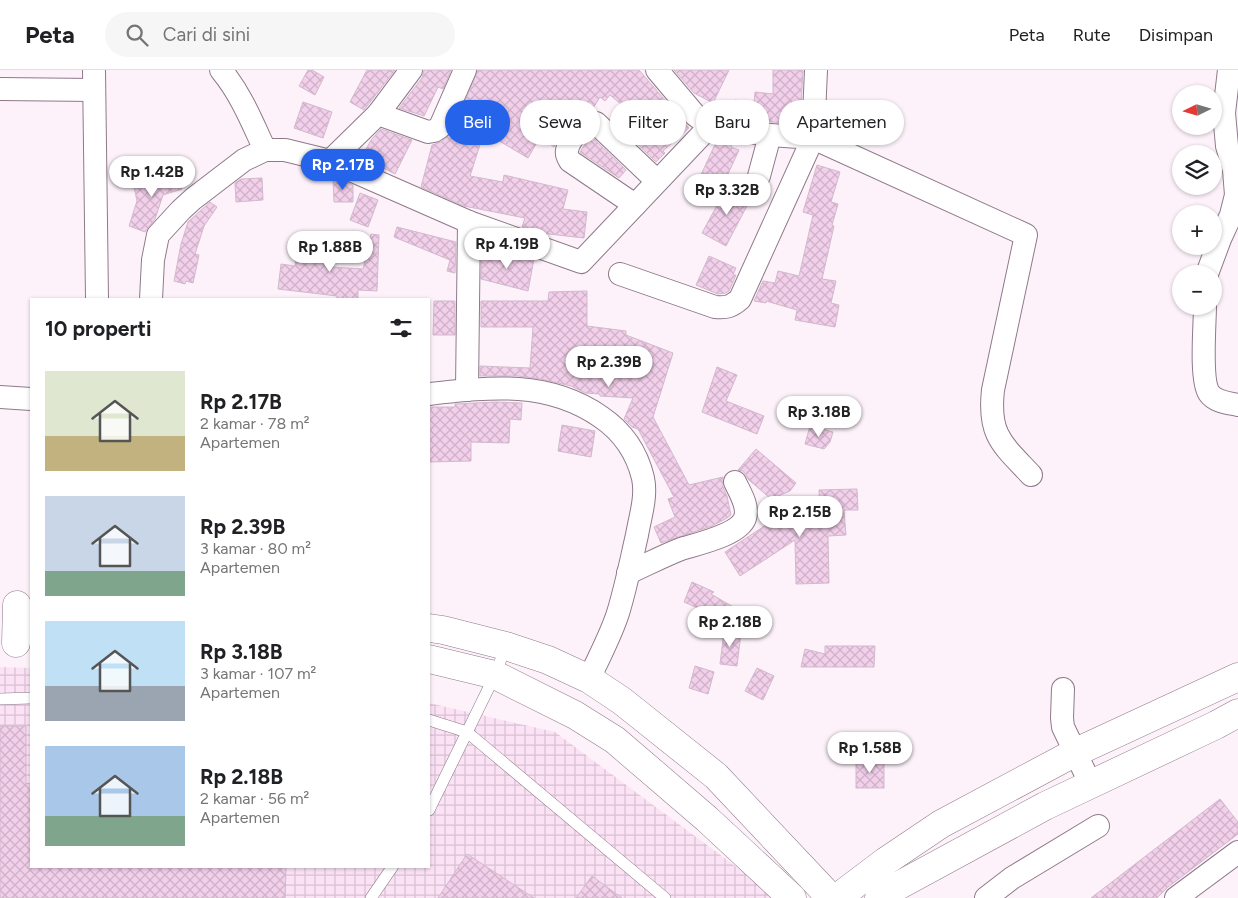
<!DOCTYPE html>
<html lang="id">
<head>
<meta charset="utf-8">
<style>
	:root { --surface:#fff; --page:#f6f6f6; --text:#202124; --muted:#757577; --line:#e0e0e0; --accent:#2563eb }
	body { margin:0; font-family:Figtree,sans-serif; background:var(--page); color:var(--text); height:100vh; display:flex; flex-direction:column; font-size:19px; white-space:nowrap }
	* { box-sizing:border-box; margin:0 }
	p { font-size:16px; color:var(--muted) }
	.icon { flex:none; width:28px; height:28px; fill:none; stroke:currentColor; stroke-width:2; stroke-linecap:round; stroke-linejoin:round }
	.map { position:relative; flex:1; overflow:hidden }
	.side { position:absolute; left:30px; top:228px; width:400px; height:570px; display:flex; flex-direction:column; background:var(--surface); border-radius:0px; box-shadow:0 1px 4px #0004 }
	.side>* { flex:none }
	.top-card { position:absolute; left:445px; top:30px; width:475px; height:45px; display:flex; gap:10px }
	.needle { width:32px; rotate:265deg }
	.controls { position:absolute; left:1172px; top:15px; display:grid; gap:10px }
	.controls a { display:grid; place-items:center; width:50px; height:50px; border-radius:50%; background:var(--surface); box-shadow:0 1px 4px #0004; font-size:25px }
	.price { position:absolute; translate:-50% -42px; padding:0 11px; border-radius:18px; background:#fff; color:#222; font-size:16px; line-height:32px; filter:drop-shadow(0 1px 2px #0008) }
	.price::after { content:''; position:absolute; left:50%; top:30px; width:15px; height:11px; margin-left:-8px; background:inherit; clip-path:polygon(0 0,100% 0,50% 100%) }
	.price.active { background:var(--accent); color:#fff }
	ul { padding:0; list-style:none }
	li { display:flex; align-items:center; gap:15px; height:125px; padding:0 15px }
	li span { display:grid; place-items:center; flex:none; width:140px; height:100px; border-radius:0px; color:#555 }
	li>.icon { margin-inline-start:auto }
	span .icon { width:60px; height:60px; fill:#fffc; stroke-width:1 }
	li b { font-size:21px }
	h2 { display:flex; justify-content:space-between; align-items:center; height:60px; padding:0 15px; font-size:21px }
	.tag { padding:0 18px; border-radius:22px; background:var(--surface); box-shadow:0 1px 4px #0004; font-size:18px; line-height:45px }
	.tag.active { background:var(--accent); color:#fff }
	header { display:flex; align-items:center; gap:30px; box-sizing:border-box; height:70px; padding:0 25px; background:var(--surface); border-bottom:1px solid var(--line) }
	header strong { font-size:24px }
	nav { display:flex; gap:28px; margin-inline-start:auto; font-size:18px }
	.search { width:350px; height:45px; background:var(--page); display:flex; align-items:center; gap:12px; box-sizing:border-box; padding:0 18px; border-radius:28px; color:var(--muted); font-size:19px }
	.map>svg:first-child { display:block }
</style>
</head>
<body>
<header>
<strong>Peta</strong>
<div class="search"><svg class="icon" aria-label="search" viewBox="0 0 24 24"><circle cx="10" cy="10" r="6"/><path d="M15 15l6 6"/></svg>Cari di sini</div>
<nav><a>Peta</a><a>Rute</a><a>Disimpan</a></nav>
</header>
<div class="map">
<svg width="1238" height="828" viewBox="0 0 1238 828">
	<defs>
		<pattern id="industrial-grid" width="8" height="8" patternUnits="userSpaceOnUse" patternTransform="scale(1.25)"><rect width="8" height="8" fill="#fbe2f5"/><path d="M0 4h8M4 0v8" fill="none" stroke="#d7c1d2"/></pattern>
		<pattern id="building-cross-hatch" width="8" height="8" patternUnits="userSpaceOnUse" patternTransform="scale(1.25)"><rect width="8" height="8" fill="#f2cfea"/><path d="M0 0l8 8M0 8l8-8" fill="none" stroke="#cfb1c8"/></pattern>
	</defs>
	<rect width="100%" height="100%" fill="#fdf2fa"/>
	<!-- industrial -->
	<polygon fill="url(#industrial-grid)" points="0,597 31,598 31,796 429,796 429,633 555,662 778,828 0,828"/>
	<!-- building -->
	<g fill="url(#building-cross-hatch)" stroke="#d2b9cc">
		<polygon points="308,0 312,0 324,7 315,25 299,16"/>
		<polygon points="367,0 395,0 364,40 350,32"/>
		<polygon points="424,0 451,0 443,19 438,17 424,46 399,38 422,8"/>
		<polygon points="478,0 639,0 689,58 663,81 665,83 656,92 627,64 640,50 610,25 605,31 600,27 592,40 580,43 569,52 560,64 554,77 540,67 528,88 484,62 470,106 503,112 504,105 568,120 563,139 587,142 584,168 540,163 522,157 525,148 464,136 421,117 432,75 441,72 452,62"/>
		<polygon points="674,0 729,0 713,33 694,23"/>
		<polygon points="773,0 803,0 800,54 771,52 728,45 735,30 754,34 755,22 773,24"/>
		<polygon points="303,32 332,42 323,68 294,58"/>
		<polygon points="381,59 412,70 395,104 362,87 371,70"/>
		<polygon points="592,67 626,100 619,108 580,82 585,74"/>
		<polygon points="717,70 732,73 731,77 739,80 722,117 700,107"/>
		<polygon points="817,95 840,102 831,132 838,134 832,155 834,156 822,209 836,211 831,233 839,235 835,257 795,250 797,240 766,231 766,233 754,231 763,211 775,213 778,201 799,206 813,145 803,142"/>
		<polygon points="177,100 182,119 163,125 155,149 145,162 129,156 137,131 133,112 156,107 155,106"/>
		<polygon points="262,108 263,130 236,132 235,113 241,109"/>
		<polygon points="333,109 338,109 353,115 353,132 334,132"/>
		<polygon points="728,115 751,128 726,176 702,163"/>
		<polygon points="360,123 378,130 368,157 350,150"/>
		<polygon points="210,132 217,137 204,156 195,184 199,185 193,213 186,211 185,214 174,211 181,174 188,152"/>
		<polygon points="397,157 456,172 455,203 447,201 450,190 394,167"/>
		<polygon points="371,164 379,165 377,221 358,220 358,229 337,229 337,226 278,219 281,194 295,196 297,176 332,179 331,197 363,199"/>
		<polygon points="482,181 513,187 514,182 534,189 528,221 481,209"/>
		<polygon points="709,186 736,198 733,205 736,205 729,221 726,223 718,224 696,215"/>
		<polygon points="587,221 587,256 626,261 626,265 673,283 653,347 689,415 723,407 723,417 727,426 731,445 727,448 712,456 661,473 654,457 675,447 668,429 674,427 638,359 632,357 624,349 633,328 600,326 600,324 585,323 571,316 541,309 518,306 480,306 480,296 530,298 533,257 481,257 481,231 548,231 549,222"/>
		<polygon points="434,231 455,231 455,265 433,265"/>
		<polygon points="717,297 737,305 726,331 764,346 757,364 702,342"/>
		<polygon points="496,332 522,333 521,350 510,349 509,373 471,372 471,391 429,392 429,337 455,337 455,334"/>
		<polygon points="562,355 595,361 591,387 558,381"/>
		<polygon points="810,356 833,362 830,372 824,379 805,374"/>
		<polygon points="756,379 796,413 790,421 771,429 749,410 743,401 738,400"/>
		<polygon points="857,419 858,440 844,440 846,465 828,466 829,513 796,514 795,470 740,506 725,482 775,449 820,446 819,420"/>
		<polygon points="692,512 714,522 711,524 735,538 725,554 700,539 684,532"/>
		<polygon points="724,561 741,563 737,596 720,594"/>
		<polygon points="825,576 875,576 874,597 801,597 805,579 825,584"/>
		<polygon points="695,596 714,602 708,624 689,618"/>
		<polygon points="757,598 774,606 763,630 745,621"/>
		<polygon points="0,656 26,656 26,713 31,714 31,796 286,796 285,828 0,828"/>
		<rect x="856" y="690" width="28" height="28"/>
		<polygon points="1220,729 1238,752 1238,764 1168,817 1157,828 1091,828"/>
		<polygon points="467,784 534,828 438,828"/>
		<polygon points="592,806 622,828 576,828"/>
	</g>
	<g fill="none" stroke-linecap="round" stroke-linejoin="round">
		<defs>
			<g id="service">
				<polyline points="0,629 31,628"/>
				<polyline points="429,650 467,662 665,828"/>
				<polyline points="429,740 495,605 506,576"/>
				<polyline points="371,828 393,796"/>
			</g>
			<g id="minor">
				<polyline points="94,0 97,229"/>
				<path d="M221,0c20,24 31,52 44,80"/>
				<path d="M657,0l38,45 15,11 60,9 43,3 213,97 -33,155c-5,45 9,54 38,85"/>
				<polyline points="0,19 94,20"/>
				<polyline points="378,44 428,62 434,61 440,57 465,0"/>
				<polyline points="330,91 378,44 411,0"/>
				<polyline points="759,106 770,65"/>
				<path d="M635,135l-65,-44c-2,-3 -4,-7 -3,-11 2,-10 18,-31 29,-27l61,58"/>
				<path d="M620,204l95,33c11,1 16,0 25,-8l73,-161 3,-68"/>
				<polyline points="1207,204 1220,169 1231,145 1236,125 1234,100 1227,76 1224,43 1229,0"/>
				<polyline points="151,229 153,190 158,165 181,140 193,129 244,90 265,80 285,80 330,91 469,152 581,192 710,56"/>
				<path d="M1205,236c0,18 -5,73 4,87 6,9 20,10 29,12"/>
				<polyline points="467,320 469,152"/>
				<path d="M429,324c61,-7 119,-14 172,23 22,15 36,36 42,61 4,19 -3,39 -6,57 -6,26 -11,52 -19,78 -7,22 -19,44 -29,66"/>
				<polyline points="0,327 31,329"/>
				<path d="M628,503c18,-8 35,-17 53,-24 16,-5 58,-14 64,-31 4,-12 -5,-25 -10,-36"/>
				<polyline points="1063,619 1062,648 1063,657 1091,715"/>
				<polyline points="986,828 1012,808 1098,756"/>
				<polyline points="1176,828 1238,782"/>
			</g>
			<g id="tertiary">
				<polyline points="429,558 443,560 506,576 548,590 589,609 622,631 716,706 831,828"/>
				<polyline points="16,573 17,535"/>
				<polyline points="429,589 495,605 575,645 615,670 707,749 792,828"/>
				<polyline points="837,828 886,791 941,754 1074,683 1238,607"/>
				<polyline points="879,828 894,818 1045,736 1216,655 1238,643"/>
			</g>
		</defs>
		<!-- service casing -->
		<use href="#service" stroke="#8f798a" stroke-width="12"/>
		<!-- minor casing -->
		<use href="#minor" stroke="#8f798a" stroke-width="24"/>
		<!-- tertiary casing -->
		<use href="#tertiary" stroke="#8f798a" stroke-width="29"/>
		<!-- service -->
		<use href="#service" stroke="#fff" stroke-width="11"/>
		<!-- minor -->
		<use href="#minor" stroke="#fff" stroke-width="22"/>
		<!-- tertiary -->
		<use href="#tertiary" stroke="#fff" stroke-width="28"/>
	</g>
</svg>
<div class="controls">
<a><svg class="needle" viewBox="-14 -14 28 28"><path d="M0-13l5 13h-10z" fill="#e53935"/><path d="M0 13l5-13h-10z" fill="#757577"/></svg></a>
<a><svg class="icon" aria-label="layers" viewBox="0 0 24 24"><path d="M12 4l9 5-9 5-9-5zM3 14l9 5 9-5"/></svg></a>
<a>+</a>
<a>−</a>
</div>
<b class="price active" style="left:343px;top:121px">Rp 2.17B</b>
<b class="price" style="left:152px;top:128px">Rp 1.42B</b>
<b class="price" style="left:727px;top:146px">Rp 3.32B</b>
<b class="price" style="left:507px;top:200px">Rp 4.19B</b>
<b class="price" style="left:330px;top:203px">Rp 1.88B</b>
<b class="price" style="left:609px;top:318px">Rp 2.39B</b>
<b class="price" style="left:819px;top:368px">Rp 3.18B</b>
<b class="price" style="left:800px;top:468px">Rp 2.15B</b>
<b class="price" style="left:730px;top:578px">Rp 2.18B</b>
<b class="price" style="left:870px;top:704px">Rp 1.58B</b>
<div class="top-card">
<a class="tag active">Beli</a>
<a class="tag">Sewa</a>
<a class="tag">Filter</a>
<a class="tag">Baru</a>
<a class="tag">Apartemen</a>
</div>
<section class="side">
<h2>10 properti<svg class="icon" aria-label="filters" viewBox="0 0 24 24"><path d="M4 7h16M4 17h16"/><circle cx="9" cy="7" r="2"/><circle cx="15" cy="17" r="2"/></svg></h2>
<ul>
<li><span style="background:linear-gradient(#dfe7d0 65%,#c2b280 0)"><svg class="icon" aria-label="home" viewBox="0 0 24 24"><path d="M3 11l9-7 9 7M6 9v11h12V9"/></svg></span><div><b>Rp 2.17B</b><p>2 kamar · 78 m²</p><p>Apartemen</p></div></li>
<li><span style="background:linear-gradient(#c9d6e8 75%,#7fa58c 0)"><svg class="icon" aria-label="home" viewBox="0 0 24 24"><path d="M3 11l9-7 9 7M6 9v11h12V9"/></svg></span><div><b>Rp 2.39B</b><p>3 kamar · 80 m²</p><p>Apartemen</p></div></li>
<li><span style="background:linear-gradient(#bfe0f5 65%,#9aa5b1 0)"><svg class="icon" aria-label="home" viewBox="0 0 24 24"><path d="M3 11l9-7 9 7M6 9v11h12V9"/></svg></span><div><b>Rp 3.18B</b><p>3 kamar · 107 m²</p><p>Apartemen</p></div></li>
<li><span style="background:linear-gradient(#a9c7e8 70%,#7fa58c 0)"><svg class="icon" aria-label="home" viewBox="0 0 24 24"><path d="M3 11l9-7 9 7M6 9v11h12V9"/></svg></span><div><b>Rp 2.18B</b><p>2 kamar · 56 m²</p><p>Apartemen</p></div></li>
</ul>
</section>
</div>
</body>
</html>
